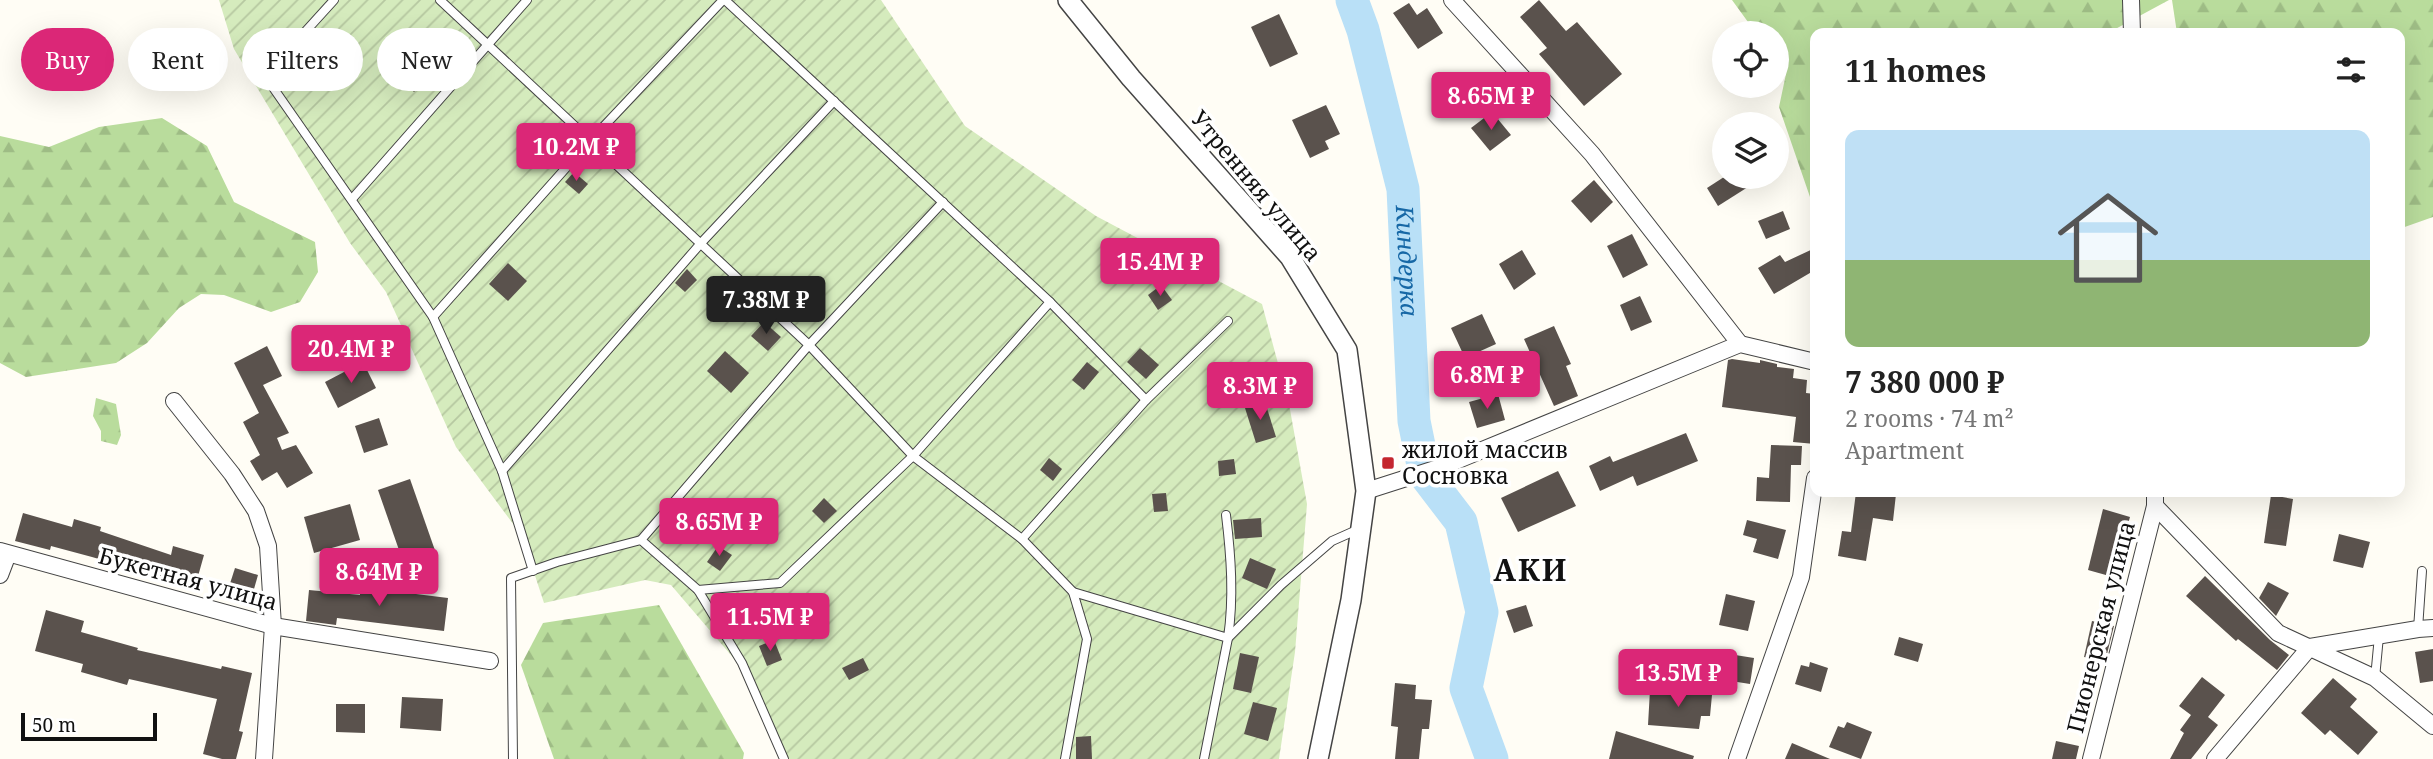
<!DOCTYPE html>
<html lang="en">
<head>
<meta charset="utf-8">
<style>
	:root { --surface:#fff; --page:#f2f2f2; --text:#222; --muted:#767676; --accent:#db2777 }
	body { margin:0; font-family:"Noto Serif",serif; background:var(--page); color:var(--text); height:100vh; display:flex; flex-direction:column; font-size:26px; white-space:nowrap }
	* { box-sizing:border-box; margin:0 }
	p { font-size:23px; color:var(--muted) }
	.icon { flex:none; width:38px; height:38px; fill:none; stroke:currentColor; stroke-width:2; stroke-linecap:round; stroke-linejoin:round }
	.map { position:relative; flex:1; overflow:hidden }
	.drawer { position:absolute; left:1810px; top:28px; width:595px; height:469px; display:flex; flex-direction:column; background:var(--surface); border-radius:14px; box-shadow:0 7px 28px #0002 }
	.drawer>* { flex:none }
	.top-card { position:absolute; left:21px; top:28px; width:665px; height:63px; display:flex; gap:14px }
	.fabs { position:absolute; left:1712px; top:21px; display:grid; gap:14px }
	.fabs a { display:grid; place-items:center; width:77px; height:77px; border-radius:50%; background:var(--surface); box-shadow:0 7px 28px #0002; font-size:35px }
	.scale { position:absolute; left:21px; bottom:18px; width:136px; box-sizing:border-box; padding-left:7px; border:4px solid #111; border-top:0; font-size:19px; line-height:24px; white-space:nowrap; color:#111; -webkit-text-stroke:5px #fff; paint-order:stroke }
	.price { position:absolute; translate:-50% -60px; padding:0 16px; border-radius:7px; background:var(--accent); color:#fff; font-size:23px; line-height:46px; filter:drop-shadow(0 2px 4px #0008) }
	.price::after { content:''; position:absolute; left:50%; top:42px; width:21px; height:16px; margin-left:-10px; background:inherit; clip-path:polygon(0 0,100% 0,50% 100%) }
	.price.on { background:#222; color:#fff }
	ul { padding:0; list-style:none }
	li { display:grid; align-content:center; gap:14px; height:371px; padding:0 35px }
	li span { display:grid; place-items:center; height:217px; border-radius:14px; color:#555 }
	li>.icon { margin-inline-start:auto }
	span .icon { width:126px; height:126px; fill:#fffc; stroke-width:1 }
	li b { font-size:30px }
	h2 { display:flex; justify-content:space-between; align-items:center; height:84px; padding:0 35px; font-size:30px }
	.tag { padding:0 24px; border-radius:32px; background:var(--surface); box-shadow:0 7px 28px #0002; font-size:24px; line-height:63px }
	.tag.on { background:var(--accent); color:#fff }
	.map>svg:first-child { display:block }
</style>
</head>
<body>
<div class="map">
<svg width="2433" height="759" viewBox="0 0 2433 759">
	<defs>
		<pattern id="forest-firs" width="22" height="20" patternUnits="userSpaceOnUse" patternTransform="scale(1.75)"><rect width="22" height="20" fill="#b9dc9c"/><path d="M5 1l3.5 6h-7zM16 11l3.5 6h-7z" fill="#9ebc85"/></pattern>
		<pattern id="garden-furrows" width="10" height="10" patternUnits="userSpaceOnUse" patternTransform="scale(1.75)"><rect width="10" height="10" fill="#d5ebbd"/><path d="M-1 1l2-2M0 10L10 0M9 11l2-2" fill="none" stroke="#b6c8a1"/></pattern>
	</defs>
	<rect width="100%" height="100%" fill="#fffdf5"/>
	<!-- forest -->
	<g fill="url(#forest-firs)">
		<polygon points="1732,0 2169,0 2108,33 1815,33 1815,194 1810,197 1779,107 1786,74 1776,61 1776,33 1756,33"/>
		<polygon points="2172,0 2433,0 2433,217 2399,229 2399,33 2177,33"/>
		<polygon points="162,118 207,146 234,202 315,242 318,272 300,302 271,312 224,295 201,294 179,308 147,343 116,363 26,377 0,363 0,136 49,147 99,127"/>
		<polygon points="96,398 116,404 121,435 117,445 101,441 101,431 93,416"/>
		<polygon points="659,605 744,753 743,759 554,759 521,665 543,623"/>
	</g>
	<!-- garden -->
	<polygon fill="url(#garden-furrows)" points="219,0 881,0 965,126 1096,216 1262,304 1289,404 1307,504 1295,652 1279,759 789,759 754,682 671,585 645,580 544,603 522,536 456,447 386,292 350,243 234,49"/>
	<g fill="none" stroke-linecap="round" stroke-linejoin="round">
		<!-- river -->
		<path stroke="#b9e0f7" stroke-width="33" id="s1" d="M1352,0l11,30 40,159 11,232 11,54 36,47 21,90 -16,76 26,71"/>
	</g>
	<!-- building -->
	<g fill="#5a524d">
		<polygon points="1539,0 1566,31 1577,22 1622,74 1584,106 1539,54 1547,48 1520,17"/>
		<polygon points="1409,3 1417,15 1427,8 1443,33 1418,49 1393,13"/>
		<polygon points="1279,14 1298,54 1270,67 1251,27"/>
		<polygon points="407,54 430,75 414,92 392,70"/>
		<polygon points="1326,105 1340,134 1325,141 1329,149 1310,158 1292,120"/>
		<polygon points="1492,112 1511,135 1490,151 1471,128"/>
		<polygon points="574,172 588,184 579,194 565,182"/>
		<polygon points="1724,177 1741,177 1748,187 1718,206 1707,188"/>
		<polygon points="1594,180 1613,202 1591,223 1571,201"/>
		<polygon points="1783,211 1790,229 1766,239 1758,221"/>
		<polygon points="1632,234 1648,265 1623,278 1607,246"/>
		<polygon points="1120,247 1132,256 1120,272 1108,263"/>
		<polygon points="1815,248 1815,270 1774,294 1758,268 1780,255 1785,262"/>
		<polygon points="1522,250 1536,274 1514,290 1499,264"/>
		<polygon points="508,263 527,281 508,301 489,284"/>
		<polygon points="687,269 697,280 685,292 675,283"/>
		<polygon points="1161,285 1172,300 1158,310 1148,295"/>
		<polygon points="1640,296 1652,322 1631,331 1620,305"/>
		<polygon points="1482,314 1496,344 1465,358 1451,328"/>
		<polygon points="764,322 781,337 768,351 751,336"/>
		<polygon points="1554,326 1571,364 1566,366 1578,396 1554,406 1524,339"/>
		<polygon points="267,346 282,376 263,385 289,433 277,438 282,450 296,445 313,473 287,488 277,472 262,481 250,461 260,455 243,422 259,413 234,363"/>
		<polygon points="1140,348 1159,365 1146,379 1127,362"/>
		<polygon points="725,351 749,373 731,393 707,371"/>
		<polygon points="1732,359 1760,363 1760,360 1777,364 1777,367 1794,369 1793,378 1807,380 1806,393 1815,394 1815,444 1793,442 1796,417 1722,407 1728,360"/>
		<polygon points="363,362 376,388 338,408 325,382"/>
		<polygon points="1087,362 1099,372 1084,390 1072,380"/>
		<polygon points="1498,394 1505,420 1477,428 1469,402"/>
		<polygon points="1265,402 1276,437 1256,443 1245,408"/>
		<polygon points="379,418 388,445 364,453 355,426"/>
		<polygon points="1686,433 1698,461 1637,486 1633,476 1600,491 1589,466 1610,456 1613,462"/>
		<polygon points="1771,445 1802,446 1801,465 1791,465 1790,502 1756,501 1757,477 1769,478"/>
		<polygon points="1049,458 1062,469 1053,481 1040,470"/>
		<polygon points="1234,459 1236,474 1219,476 1218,461"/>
		<polygon points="1558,471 1576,506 1518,532 1501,498"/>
		<polygon points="410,479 438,559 406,570 378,490"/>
		<polygon points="1856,492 1896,494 1893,521 1873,518 1866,561 1838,556 1842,531 1851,532"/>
		<polygon points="1166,493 1168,511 1154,512 1152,494"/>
		<polygon points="2271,495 2293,499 2286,546 2264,543"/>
		<polygon points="824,498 837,511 824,523 812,511"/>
		<polygon points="350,504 360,540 314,553 304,517"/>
		<polygon points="2103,509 2130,517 2113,577 2088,570"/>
		<polygon points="23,513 72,527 74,519 101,527 100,531 171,555 173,546 204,555 195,587 92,557 51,546 50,550 15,541"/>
		<polygon points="1261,518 1262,537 1235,539 1233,520"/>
		<polygon points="1747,520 1786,530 1778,559 1753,552 1757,539 1743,535"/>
		<polygon points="2339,534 2370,542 2363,568 2333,561"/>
		<polygon points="718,546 732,555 720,571 707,562"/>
		<polygon points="1250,558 1276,569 1267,589 1242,578"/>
		<polygon points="235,568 258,575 250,603 226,596"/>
		<polygon points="2205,576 2270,640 2289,655 2277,670 2238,639 2236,641 2186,596"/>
		<polygon points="2268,582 2289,593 2276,616 2259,598"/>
		<polygon points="360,587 448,598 444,631 337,618 336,625 306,621 309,590 360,595"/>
		<polygon points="1726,594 1755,601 1748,631 1719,625"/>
		<polygon points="1526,605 1533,626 1514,633 1506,611"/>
		<polygon points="46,610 84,621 81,632 138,648 137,650 221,669 222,666 252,673 239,731 243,732 236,759 222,759 203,754 217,699 129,679 127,685 81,672 83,664 35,651"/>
		<polygon points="2092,621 2114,626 2105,662 2084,657"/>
		<polygon points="1899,637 1923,644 1918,662 1894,655"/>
		<polygon points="774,640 782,660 767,666 759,646"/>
		<polygon points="2433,649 2433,681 2420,683 2415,652"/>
		<polygon points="1710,651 1754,658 1750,684 1706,677"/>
		<polygon points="1240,653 1259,657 1251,693 1233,689"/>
		<polygon points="863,658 869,670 849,680 842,668"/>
		<polygon points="1810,662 1828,668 1821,692 1795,684 1801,665 1809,667"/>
		<polygon points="2202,677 2225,695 2208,717 2218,725 2191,759 2170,759 2184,733 2180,730 2191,715 2179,706"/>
		<polygon points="2333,678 2357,699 2350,707 2378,732 2358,755 2330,730 2325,735 2301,713"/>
		<polygon points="1395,683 1416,685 1415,699 1432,700 1429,729 1422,729 1419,759 1395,759 1398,727 1391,726"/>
		<polygon points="1650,690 1712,695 1710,716 1701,716 1699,729 1648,725"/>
		<polygon points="402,697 443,699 441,731 400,728"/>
		<polygon points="1253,702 1277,708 1268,741 1244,734"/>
		<polygon points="336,704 365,704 365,733 336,732"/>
		<polygon points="1847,722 1872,732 1861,759 1829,747 1838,726 1844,728"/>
		<polygon points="1616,731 1694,756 1693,759 1609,759"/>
		<polygon points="1091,736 1092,759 1076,759 1076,737"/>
		<polygon points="2056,741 2079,746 2076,759 2052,759"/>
		<polygon points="1792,743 1830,759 1785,759"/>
	</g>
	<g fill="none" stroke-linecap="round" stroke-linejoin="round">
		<defs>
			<g id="service">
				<polyline points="334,0 265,76 433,317 502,471 533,571"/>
				<polyline points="440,0 809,345 913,456 1022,539 1073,592 1087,639 1065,759"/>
				<polyline points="725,0 1050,302 1146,400 1022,539"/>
				<polyline points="352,199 527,0"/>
				<polyline points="433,317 589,142 723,0"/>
				<polyline points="1146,400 1228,321"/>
				<polyline points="502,471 702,242 834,101"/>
				<polyline points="641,540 809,345 943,202"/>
				<polyline points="698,590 780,583 913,456 1050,302"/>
				<path d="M1073,592l155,46c6,-41 3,-82 -2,-123"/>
				<polyline points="2418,629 2422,571"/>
				<polyline points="2375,678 2379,636"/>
				<polyline points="513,759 511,578 557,562 641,540 698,590 742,663 784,759"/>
				<polyline points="1204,759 1228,638 1281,585 1332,541 1359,529"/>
			</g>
			<g id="minor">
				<polyline points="1452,0 1592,154 1740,344"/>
				<polyline points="2131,0 2132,33"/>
				<polyline points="174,401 232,474 256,511 268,546 273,626 264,759"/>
				<polyline points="1366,491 1441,467 1740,344 1815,362"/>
				<polyline points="2155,506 2278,633 2375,678 2433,726"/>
				<polyline points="0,551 273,626 490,661"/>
				<polyline points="0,575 8,554"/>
				<polyline points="2310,647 2418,629 2433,628"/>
				<polyline points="1737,759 1801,577 1815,478"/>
				<polyline points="2091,759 2155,506 2155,492"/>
				<polyline points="2215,759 2310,647"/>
			</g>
			<polyline id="tertiary" points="1068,0 1131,78 1290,257 1347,350 1366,491 1351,600 1318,759"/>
		</defs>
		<!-- service casing -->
		<use href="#service" stroke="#444" stroke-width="10"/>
		<!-- minor casing -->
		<use href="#minor" stroke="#444" stroke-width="18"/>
		<!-- tertiary casing -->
		<use href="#tertiary" stroke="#444" stroke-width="22"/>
		<!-- service -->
		<use href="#service" stroke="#fff" stroke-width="8"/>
		<!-- minor -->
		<use href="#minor" stroke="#fff" stroke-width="16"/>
		<!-- tertiary -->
		<use href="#tertiary" stroke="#fff" stroke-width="19"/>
	</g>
	<!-- markers -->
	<rect fill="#c4262e" stroke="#fff" stroke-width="2.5" x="1381" y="456" width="14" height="14" rx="3.5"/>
	<g text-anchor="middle" stroke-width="7" stroke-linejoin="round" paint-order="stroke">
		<!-- street labels -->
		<g font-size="23" fill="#111" stroke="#fff">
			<text transform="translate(1256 186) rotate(50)" y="8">Утренняя улица</text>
			<text transform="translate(188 579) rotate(15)" y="8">Букетная улица</text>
			<text transform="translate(2101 627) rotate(-76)" y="8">Пионерская улица</text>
		</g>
		<!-- poi labels -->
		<g font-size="23" fill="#111" stroke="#fff" text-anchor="start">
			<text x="1402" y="458">жилой массив<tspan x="1402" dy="26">Сосновка</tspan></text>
		</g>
		<!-- water labels -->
		<g font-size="24" font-style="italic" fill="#1768a6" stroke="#fff">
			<text dy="8" stroke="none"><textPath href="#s1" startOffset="268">Киндерка</textPath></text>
		</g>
		<!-- district labels -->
		<g font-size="30" font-weight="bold" letter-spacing="2" fill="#111" stroke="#fff">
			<text x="1531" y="581">АКИ</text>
		</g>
	</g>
</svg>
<div class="fabs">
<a><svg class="icon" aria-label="locate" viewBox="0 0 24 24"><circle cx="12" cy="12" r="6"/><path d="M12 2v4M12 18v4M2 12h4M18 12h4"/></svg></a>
<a><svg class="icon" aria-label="layers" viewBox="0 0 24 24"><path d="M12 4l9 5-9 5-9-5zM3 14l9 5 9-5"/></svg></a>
</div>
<div class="scale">50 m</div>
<b class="price" style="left:1491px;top:132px">8.65M ₽</b>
<b class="price" style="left:576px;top:183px">10.2M ₽</b>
<b class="price" style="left:1160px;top:298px">15.4M ₽</b>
<b class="price on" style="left:766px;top:336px">7.38M ₽</b>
<b class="price" style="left:351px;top:385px">20.4M ₽</b>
<b class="price" style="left:1487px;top:411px">6.8M ₽</b>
<b class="price" style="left:1260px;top:422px">8.3M ₽</b>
<b class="price" style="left:719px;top:558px">8.65M ₽</b>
<b class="price" style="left:379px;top:608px">8.64M ₽</b>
<b class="price" style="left:770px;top:653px">11.5M ₽</b>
<b class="price" style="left:1678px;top:709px">13.5M ₽</b>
<div class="top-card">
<a class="tag on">Buy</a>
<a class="tag">Rent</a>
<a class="tag">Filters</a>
<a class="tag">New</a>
</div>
<section class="drawer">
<h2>11 homes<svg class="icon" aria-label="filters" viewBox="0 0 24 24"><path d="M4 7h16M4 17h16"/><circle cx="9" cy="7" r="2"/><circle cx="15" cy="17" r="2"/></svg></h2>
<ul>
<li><span style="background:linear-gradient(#bfe0f5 60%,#8fb573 0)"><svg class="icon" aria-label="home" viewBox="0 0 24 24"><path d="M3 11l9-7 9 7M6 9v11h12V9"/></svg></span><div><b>7 380 000 ₽</b><p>2 rooms · 74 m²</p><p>Apartment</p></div></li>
</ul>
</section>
</div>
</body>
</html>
